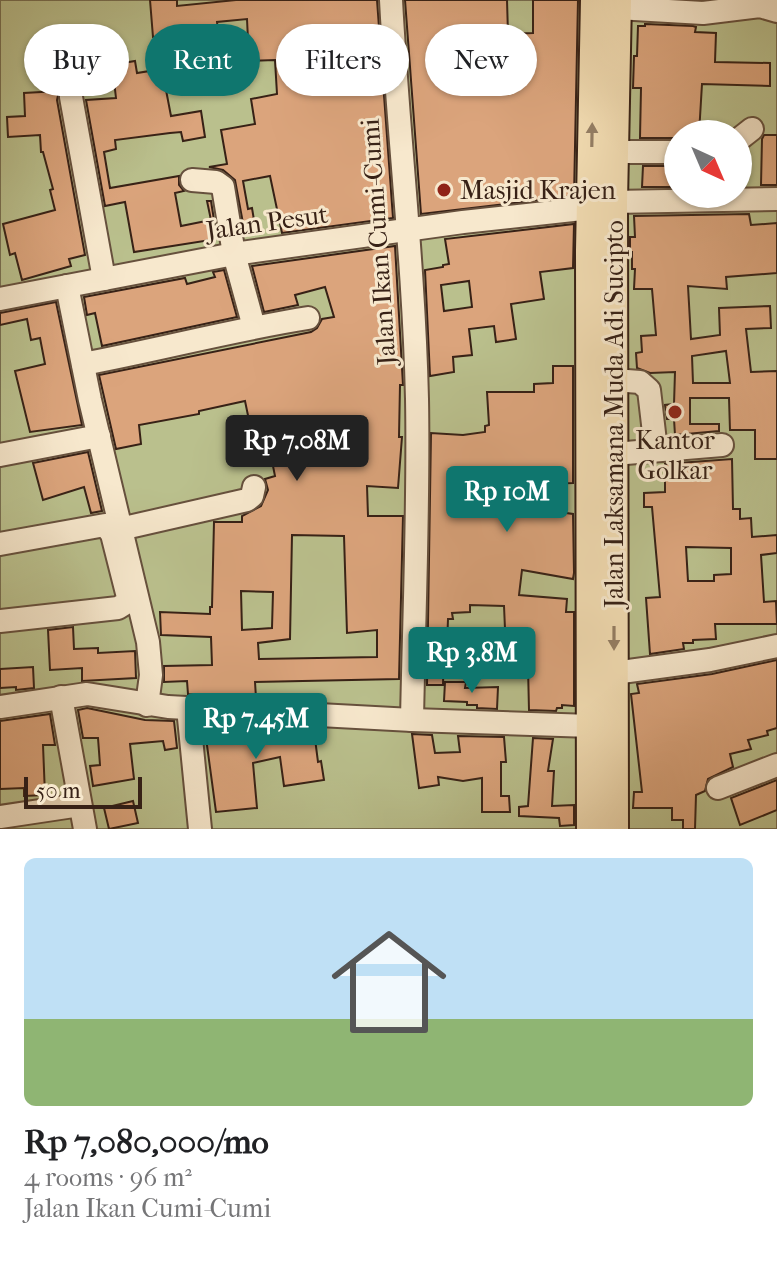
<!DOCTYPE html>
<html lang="en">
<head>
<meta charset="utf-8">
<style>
	:root { --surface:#fff; --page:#f2f2f2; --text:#202124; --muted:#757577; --line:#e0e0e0; --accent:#0f766e }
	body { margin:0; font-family:"IM FELL French Canon",serif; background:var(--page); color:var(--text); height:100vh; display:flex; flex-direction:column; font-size:30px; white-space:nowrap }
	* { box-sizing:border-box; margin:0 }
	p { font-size:26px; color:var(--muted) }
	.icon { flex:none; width:44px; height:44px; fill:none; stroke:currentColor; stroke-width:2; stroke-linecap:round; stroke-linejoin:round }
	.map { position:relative; height:829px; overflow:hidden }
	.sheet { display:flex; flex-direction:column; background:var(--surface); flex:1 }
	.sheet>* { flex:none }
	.top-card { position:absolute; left:24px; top:24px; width:730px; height:72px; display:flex; gap:16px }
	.needle { width:52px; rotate:136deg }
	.fabs { position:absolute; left:664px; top:120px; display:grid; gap:16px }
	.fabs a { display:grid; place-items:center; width:88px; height:88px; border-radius:50%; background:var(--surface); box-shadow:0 2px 6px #0004; font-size:40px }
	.scale { position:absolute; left:24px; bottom:20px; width:118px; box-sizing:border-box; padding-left:8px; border:4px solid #372116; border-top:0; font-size:22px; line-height:28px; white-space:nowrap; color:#372116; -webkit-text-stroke:6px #f7e8cd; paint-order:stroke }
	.price { position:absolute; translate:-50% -68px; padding:0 18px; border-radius:8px; background:var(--accent); color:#fff; font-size:26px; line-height:52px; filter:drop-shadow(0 2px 4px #0008) }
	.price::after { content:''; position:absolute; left:50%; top:48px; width:24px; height:18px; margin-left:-12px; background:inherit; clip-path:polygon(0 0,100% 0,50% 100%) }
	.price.on { background:#222; color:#fff }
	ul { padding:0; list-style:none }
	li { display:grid; align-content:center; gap:16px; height:424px; padding:0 24px }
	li+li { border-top:2px solid var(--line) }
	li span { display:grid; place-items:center; height:248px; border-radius:12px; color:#555 }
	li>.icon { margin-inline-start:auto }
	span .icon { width:144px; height:144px; fill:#fffc; stroke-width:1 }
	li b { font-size:34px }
	.chip { padding:0 28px; border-radius:36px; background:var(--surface); box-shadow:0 2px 6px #0004; font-size:28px; line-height:72px }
	.chip.on { background:var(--accent); color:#fff }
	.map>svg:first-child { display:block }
</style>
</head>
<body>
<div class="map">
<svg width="777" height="829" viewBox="0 0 777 829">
	<rect width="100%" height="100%" fill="#f2dcb2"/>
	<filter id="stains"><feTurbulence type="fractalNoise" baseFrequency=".0025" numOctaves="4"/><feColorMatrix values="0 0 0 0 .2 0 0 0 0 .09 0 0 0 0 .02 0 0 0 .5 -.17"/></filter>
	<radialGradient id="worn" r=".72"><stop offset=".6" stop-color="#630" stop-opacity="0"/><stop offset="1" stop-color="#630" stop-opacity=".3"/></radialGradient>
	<!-- green -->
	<path fill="#bac08d" stroke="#787052" stroke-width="2" fill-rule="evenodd" d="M0,0h777v829h-777zM678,134h60v60h-60z"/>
	<!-- building -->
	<g fill="#dba47c" stroke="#372116" stroke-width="2" fill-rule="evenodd">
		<polygon points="150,0 177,0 177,6 236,0 377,0 393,218 282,233 270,176 243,181 248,209 252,208 256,232 245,234 235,180 223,170 209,167 227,164 221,130 255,124 251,99 277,94 275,60 249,61 247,19 217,22 218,30 153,37"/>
		<polygon points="405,0 507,0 508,34 533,33 533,0 578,0 574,196 421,214"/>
		<polygon points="645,24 693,26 696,27 695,32 716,33 715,62 770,63 770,86 702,84 699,134 678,134 678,138 640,138 641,88 633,88 634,56 637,56 638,26 645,26"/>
		<polygon points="135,61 137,73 162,69 171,116 201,111 205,137 183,141 181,132 170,133 115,140 116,149 104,152 110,188 179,176 179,185 184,191 175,193 181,226 211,220 207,201 211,201 217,239 134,252 125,202 105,206 86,100 116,98 114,81 119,79 117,64"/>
		<polygon points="59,91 57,100 85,255 69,259 71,266 22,280 15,253 10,255 3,224 55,210 50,190 53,189 43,152 41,152 40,135 8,137 7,117 25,116 24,93"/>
		<polygon points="764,135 777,135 777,185 761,185 762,139"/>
		<polygon points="643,166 678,166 678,187 642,187"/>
		<path d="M749,214l2,11 26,-2v50l-51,4 1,12 -39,-3 3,53 29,-4 -1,-27 51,-2 1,22 -25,1 5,43 26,-1v88h-22v-29h-25l-1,-32h-39v26h29v7l-44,4 -1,-16h-7l-2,-14 9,-1 1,-32 -25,1 -13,-5 -1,-15 6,-1 -1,-16 15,-1 -4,-46h-18l1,-20h-3v-17h-2v-15h5l-1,-21zM726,351l4,32h-37l-1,-27z"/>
		<path d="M574,224l-1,44 -33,4 4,27 -33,5 5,35 -20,3 -2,-16 -25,3 3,26 -19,2 1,15 -24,4 -5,-106 18,-3v-2l6,-1 -4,-25zM469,281l3,26 -28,4 -3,-26z"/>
		<path d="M395,246l8,139h-3l-1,52h3l-4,51 -31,-2 1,30h35l-4,163 -144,3 1,16 -68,-4 -1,-13 -23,1v-16l48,-1 -1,-28 -50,-2 -1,-23 50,2v-7h2l2,-85h28v-6l19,-10 7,-16 -3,-11 10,-3 -6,-30 -14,3 -10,-48 -46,10v3l-60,11 2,19 -25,5 -17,-74 212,-43 6,-4 5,-9 12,-2 -9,-30 -30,8 3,10 -34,7 -12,-46zM292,535l52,1 3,97 30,-3v27l-118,2 -1,-16 32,-4zM241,591l32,1 -1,36 -30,2z"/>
		<polygon points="224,270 237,317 102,346 95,313 87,315 84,297 185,278 187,284 215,277 213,272"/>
		<polygon points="56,302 82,425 30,432 15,371 45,364 40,338 31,340 27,319 0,325 0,313"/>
		<polygon points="553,366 573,366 573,483 540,484 536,509 573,514 574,573 573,579 522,570 519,595 567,599 566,612 574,612 574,706 562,705 562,708 557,708 556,711 529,710 528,667 499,668 496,630 505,629 504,606 470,605 470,612 452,613 453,619 448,619 447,646 444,646 443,685 427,685 431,433 463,435 485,432 485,426 489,425 487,392 534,392 534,384 553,383"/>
		<polygon points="88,452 102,511 91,513 84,487 43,500 33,463"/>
		<path d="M732,459l1,50h7v10l11,-1 1,19 25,-2v18l-16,2 3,47 12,-1 1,23h-62l1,15 -23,1v3h-10l1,6 -34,5 -4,-56 14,-1 -8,-90h-8v-14l21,-1v-28zM686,547l45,1v26l-17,1v6h-26z"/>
		<polygon points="73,627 74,649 98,648 98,653 135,651 136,678 82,681 82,668 50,670 48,630"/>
		<polygon points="777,660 777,728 767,731 768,735 748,740 751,749 730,754 733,767 708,779 705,791 696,795 695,829 683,829 683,820 672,820 672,808 633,808 634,792 642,792 631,694 639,693 637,684 712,674"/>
		<polygon points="33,667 34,688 16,690 16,687 0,688 0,669"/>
		<polygon points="445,682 466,682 465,688 498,687 497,709 477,708 477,705 467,705 467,702 444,701"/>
		<polygon points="87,708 145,720 174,721 177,748 165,750 163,741 130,744 134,779 93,786 90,766 100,765 98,738 83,738 78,710"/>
		<polygon points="50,714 55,745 43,745 45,795 24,796 24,788 0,789 0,721"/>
		<polygon points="204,723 271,726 272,736 314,731 318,762 321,761 324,780 284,786 280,757 253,763 257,808 216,812"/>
		<polygon points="412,734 432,735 435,753 460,752 458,736 504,737 506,762 501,762 501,796 509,796 510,812 482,812 482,778 463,781 438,777 439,785 419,788"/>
		<polygon points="533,738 553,739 548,771 554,771 552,806 574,805 574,825 560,826 559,818 519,816 519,807 528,806"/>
		<polygon points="777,780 777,810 740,825 731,798"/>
		<polygon points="133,801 138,823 109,829 104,808"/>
	</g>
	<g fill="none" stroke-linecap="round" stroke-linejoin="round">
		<defs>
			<g id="minor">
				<path d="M391,0c7,133 23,265 26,399 2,107 -3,214 -5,321"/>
				<polyline points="617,8 703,13 760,6 777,11"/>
				<polyline points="71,97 104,279"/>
				<polyline points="738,140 752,129"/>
				<polyline points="615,152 678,152"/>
				<polyline points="192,180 216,182 223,187 234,254 254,327"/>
				<polyline points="613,202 777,199"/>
				<polyline points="67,286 90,400 148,642 151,675 147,705"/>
				<polyline points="0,299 234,254 463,222 591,208"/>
				<path d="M83,364c75,-14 149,-34 225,-46"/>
				<polyline points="614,380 640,382 649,390 656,450"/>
				<polyline points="614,454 722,445"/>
				<polyline points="0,455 99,436"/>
				<polyline points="120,529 247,500 252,496 254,487"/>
				<polyline points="0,544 105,525 112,534 128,597 126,603 118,608 0,621"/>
				<polyline points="614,673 710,660 777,646"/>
				<polyline points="61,697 85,829"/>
				<polyline points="0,707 87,694 168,707 412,720 591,726"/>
				<polyline points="188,708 200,829"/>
				<polyline points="718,788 777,765"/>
				<polyline points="0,817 80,805"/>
			</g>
			<g id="major">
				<polyline points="591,829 590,250 595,0"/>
				<polyline points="614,829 613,202 617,0"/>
			</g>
		</defs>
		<!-- minor casing -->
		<use href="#minor" stroke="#66503d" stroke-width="26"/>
		<!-- major casing -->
		<use href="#major" stroke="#372116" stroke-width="32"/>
		<!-- minor -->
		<use href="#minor" stroke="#f7e8cd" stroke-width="22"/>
		<!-- major -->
		<use href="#major" stroke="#f2dcb2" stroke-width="28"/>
	</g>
	<!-- one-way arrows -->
	<defs><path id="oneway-solid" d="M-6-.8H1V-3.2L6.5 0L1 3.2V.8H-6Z" transform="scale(2)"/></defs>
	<g fill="#947e64">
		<use href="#oneway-solid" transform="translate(592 135) rotate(-89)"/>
		<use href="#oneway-solid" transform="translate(614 638) rotate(90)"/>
	</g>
	<!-- markers -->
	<g fill="#8f2418" stroke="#f7e8cd" stroke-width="3">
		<circle cx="444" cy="190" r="8"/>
		<circle cx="675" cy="412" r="8"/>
	</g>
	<g text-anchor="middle" stroke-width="6" stroke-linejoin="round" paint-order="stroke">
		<!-- poi labels -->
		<g font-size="26" fill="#372116" stroke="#f7e8cd" text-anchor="start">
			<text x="460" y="199">Masjid Krajen</text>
			<text x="675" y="449" text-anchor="middle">Kantor<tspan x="675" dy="30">Golkar</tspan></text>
		</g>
		<!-- street labels -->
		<g font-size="26" fill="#372116" stroke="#f7e8cd">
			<text transform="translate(267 222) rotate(-8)" y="9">Jalan Pesut</text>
			<text transform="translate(378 242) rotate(-94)" y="9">Jalan Ikan Cumi-Cumi</text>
			<text transform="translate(614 414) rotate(-90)" y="9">Jalan Laksamana Muda Adi Sucipto</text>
		</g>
	</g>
	<rect width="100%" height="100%" filter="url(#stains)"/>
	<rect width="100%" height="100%" fill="url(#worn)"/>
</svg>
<div class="fabs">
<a><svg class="needle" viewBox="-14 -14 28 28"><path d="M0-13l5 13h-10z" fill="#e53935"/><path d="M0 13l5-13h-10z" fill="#757577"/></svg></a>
</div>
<div class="scale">50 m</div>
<b class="price on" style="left:297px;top:483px">Rp 7.08M</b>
<b class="price" style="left:507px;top:534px">Rp 10M</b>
<b class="price" style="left:472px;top:695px">Rp 3.8M</b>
<b class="price" style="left:256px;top:761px">Rp 7.45M</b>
<div class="top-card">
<a class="chip">Buy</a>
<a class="chip on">Rent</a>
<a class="chip">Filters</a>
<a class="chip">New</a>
</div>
</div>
<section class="sheet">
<ul>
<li><span style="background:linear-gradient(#bfe0f5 65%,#8fb573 0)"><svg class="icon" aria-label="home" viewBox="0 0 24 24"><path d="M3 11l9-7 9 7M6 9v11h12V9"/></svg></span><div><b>Rp 7,080,000/mo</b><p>4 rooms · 96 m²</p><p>Jalan Ikan Cumi-Cumi</p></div></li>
</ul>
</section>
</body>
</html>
